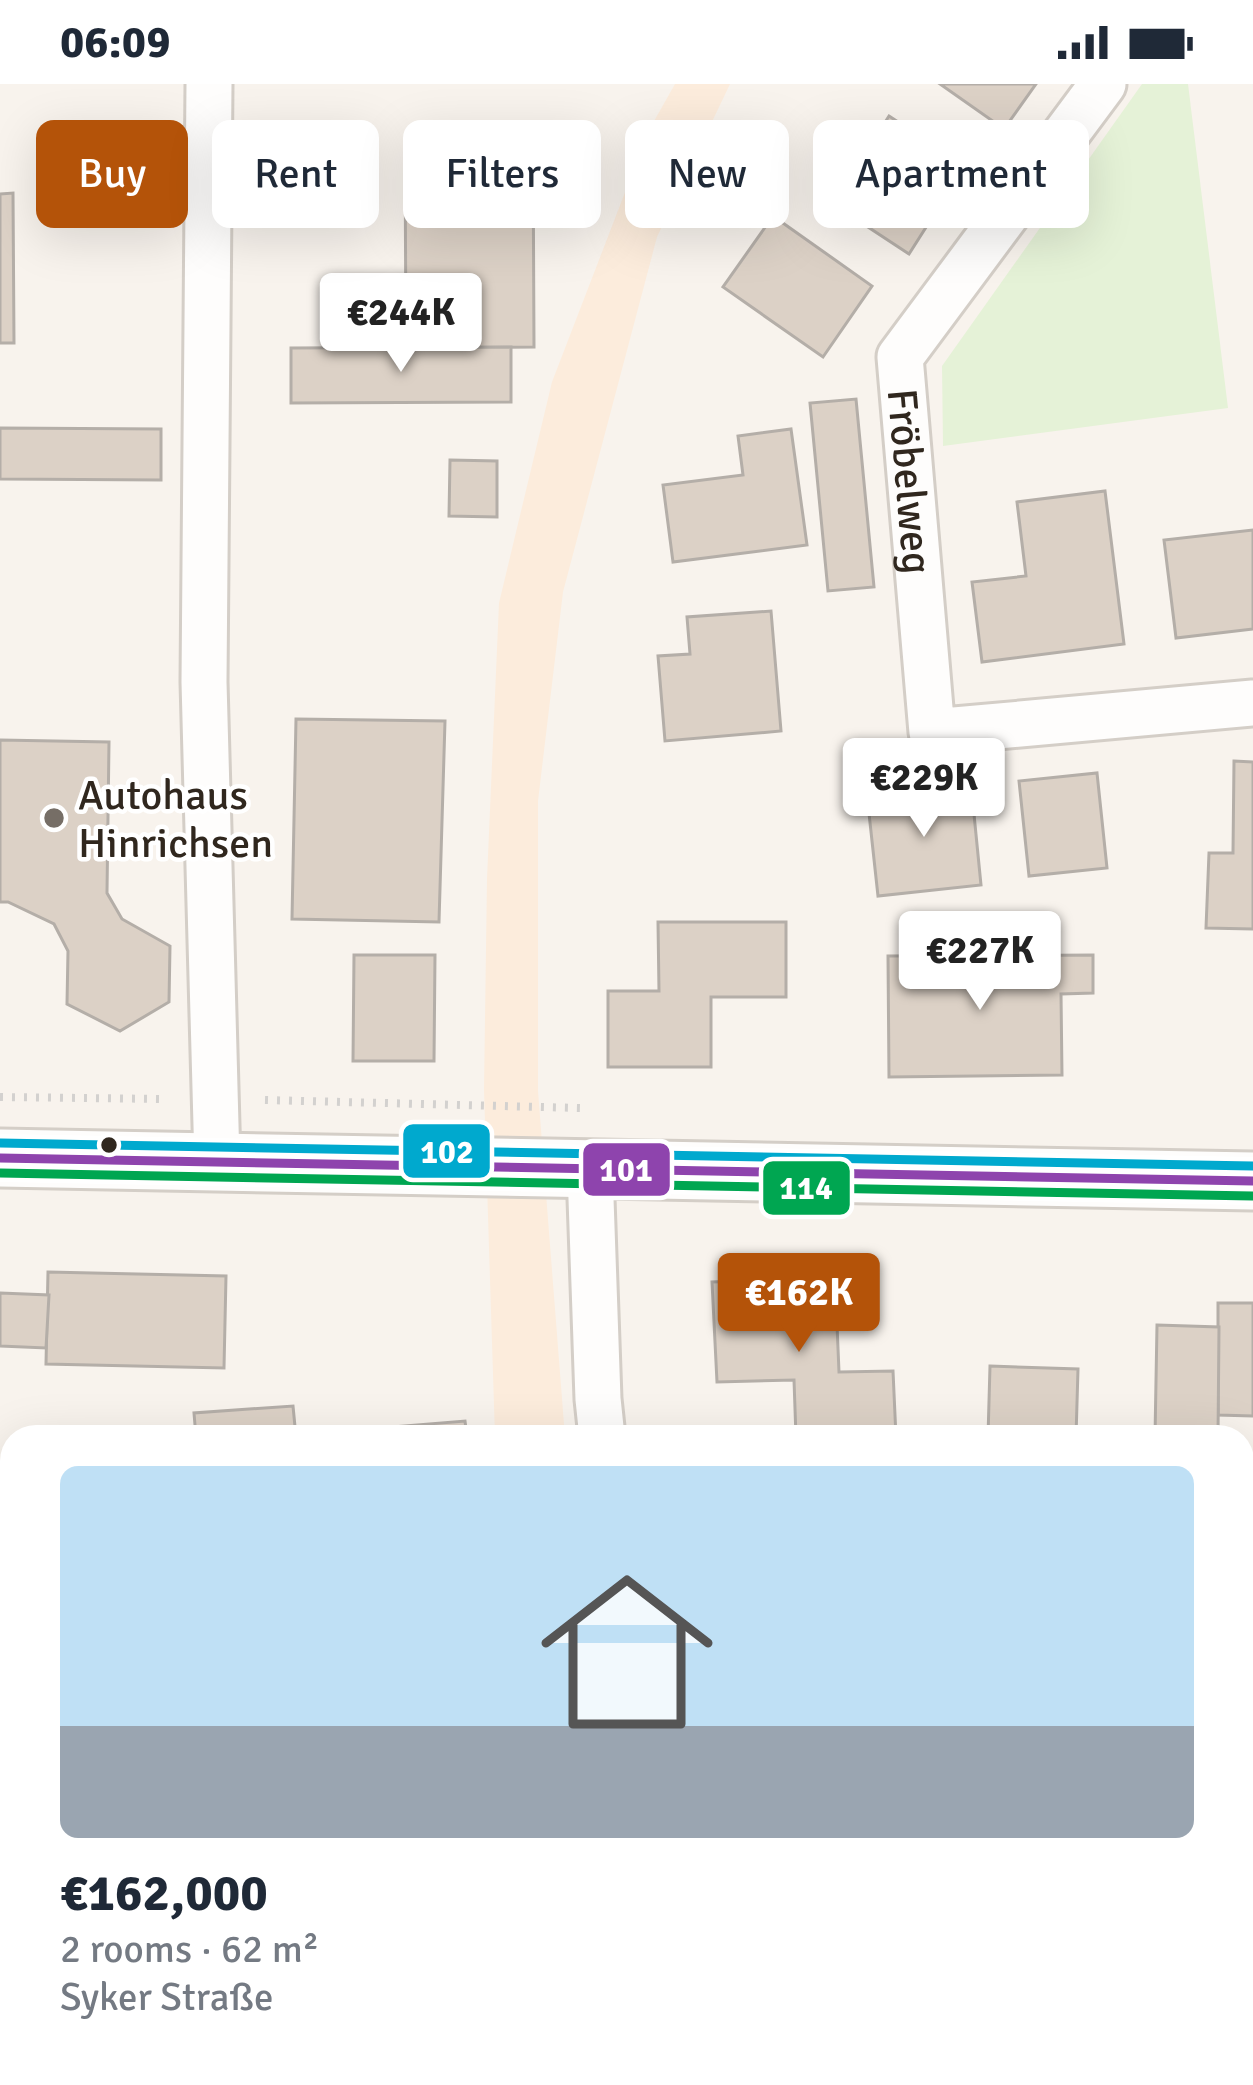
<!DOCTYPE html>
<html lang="en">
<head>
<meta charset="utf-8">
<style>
	:root { --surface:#fff; --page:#f2f2f3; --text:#1f2937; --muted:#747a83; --accent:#b45309 }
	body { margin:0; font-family:Signika,sans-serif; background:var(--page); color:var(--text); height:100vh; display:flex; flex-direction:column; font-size:45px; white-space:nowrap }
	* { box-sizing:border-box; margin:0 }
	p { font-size:39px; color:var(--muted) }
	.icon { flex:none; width:66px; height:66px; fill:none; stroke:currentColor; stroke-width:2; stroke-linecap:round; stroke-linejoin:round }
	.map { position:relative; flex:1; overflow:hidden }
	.side { position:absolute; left:0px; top:1341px; width:1254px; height:660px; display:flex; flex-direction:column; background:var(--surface); border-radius:36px 36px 0 0; box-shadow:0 12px 48px #0002 }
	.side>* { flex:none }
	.guide { position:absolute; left:36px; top:36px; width:1182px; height:108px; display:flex; gap:24px }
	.price { position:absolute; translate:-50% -102px; padding:0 27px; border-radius:12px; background:#fff; color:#222; font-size:39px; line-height:78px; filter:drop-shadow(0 3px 6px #0008) }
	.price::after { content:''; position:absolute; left:50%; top:72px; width:36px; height:27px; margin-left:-18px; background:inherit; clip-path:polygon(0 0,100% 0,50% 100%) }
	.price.active { background:var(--accent); color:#fff }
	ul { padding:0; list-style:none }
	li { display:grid; align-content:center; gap:24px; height:636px; padding:0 60px }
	li span { display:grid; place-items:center; height:372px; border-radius:18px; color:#555 }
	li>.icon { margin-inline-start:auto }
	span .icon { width:216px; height:216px; fill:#fffc; stroke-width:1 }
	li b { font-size:51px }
	.tag { padding:0 42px; border-radius:18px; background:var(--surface); box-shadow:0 12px 48px #0002; font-size:42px; line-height:108px }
	.tag.active { background:var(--accent); color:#fff }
	.status { display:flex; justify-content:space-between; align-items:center; height:84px; padding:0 60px; background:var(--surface); direction:ltr }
	.status svg { height:33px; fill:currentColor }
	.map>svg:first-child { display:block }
</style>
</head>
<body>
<div class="status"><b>06:09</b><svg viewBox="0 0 49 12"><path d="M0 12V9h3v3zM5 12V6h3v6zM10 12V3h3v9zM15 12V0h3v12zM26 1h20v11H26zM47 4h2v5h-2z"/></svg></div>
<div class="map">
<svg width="1253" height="2001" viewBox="0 0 1253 2001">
	<rect width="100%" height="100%" fill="#f8f3ed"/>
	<!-- built -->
	<g fill="#fcecdc">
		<polygon points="675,0 730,0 657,153 563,508 538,717 538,1007 565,1353 495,1353 484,1006 487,795 499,519 552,298 649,46"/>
		<polygon points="530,1989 616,1989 617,2001 531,2001"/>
	</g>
	<!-- green -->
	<polygon fill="#e5f2d7" points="1142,0 1188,0 1228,324 943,362 942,282"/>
	<!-- building -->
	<g fill="#dcd1c6" stroke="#b4aea8" stroke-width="3">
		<polygon points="940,0 1036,0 1004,45"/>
		<polygon points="889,32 965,82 909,170 833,120"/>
		<polygon points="533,55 534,263 406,264 405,56"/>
		<polygon points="13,109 14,259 0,259 0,110"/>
		<polygon points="773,132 872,202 823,273 723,203"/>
		<polygon points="511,263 511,318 291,319 291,264"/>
		<polygon points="856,315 874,503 828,507 810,319"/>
		<polygon points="0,344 161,345 161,396 0,395"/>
		<polygon points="791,345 807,461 673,478 663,401 743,391 738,352"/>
		<polygon points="450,376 497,377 497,433 449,432"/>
		<polygon points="1105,407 1124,560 982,578 972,498 1026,492 1017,418"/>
		<polygon points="1253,446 1253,545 1176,554 1164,456"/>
		<polygon points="771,527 781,647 665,657 658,572 690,570 687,533"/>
		<polygon points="296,635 445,637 439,838 292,835"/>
		<polygon points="0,656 109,658 107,809 122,835 170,862 169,918 120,947 67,920 68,867 54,840 8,818 0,818"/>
		<polygon points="1234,677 1253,678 1253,845 1206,844 1209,769 1233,769"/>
		<polygon points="1097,689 1107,784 1029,792 1019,697"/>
		<polygon points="971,700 981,801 878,812 867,711"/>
		<polygon points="658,838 786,838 786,913 711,913 711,983 608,983 608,907 659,907"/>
		<polygon points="354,871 435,871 434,977 353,977"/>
		<polygon points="1093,871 1093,909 1061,910 1062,991 889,993 888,872"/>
		<polygon points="48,1188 226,1192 224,1284 46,1280"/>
		<polygon points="835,1193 839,1288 893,1287 896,1353 796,1353 794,1296 717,1298 712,1198"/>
		<polygon points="0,1209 49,1211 46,1264 0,1262"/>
		<polygon points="1218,1219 1253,1219 1253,1332 1218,1331"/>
		<polygon points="1157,1241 1219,1243 1218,1353 1155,1353"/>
		<polygon points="990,1282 1078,1285 1076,1353 988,1353"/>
		<polygon points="293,1322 296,1353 196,1353 194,1329"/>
		<polygon points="465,1337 467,1353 392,1353 391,1343"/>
		<polygon points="854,1989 915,1989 916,2001 746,2001"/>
	</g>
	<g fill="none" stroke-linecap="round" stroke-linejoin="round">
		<defs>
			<g id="minor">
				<polyline points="209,0 204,598 217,1078"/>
				<path id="s1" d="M1103,0l-203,273 32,375 321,-29"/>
				<polyline points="590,1086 598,1315 602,1353"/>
				<polyline points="669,1989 670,2001"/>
			</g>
			<polyline id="tertiary" points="0,1074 1253,1097"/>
		</defs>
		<!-- minor casing -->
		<use href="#minor" stroke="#d4cec7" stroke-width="51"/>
		<!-- tertiary casing -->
		<use href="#tertiary" stroke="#d4cec7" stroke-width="63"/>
		<!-- path -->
		<g stroke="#d3d1cf" stroke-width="8" stroke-dasharray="3 9" stroke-linecap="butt">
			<polyline points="0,1013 166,1015"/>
			<polyline points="265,1016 580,1024"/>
		</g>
		<!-- minor -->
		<use href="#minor" stroke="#fefdfc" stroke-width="45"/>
		<!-- tertiary -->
		<use href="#tertiary" stroke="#fefdfc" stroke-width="57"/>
		<defs>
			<polyline id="bus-1" points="0,1074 1253,1097"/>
			<polyline id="bus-2" points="0,1089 1253,1112"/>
			<polyline id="bus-3" points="0,1059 1253,1082"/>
		</defs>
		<!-- bus-1 casing -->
		<use href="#bus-1" stroke="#fff" stroke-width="18"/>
		<!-- bus-2 casing -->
		<use href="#bus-2" stroke="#fff" stroke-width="18"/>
		<!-- bus-3 casing -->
		<use href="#bus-3" stroke="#fff" stroke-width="18"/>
		<!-- bus-1 -->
		<use href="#bus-1" stroke="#8e44ad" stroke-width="9"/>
		<!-- bus-2 -->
		<use href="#bus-2" stroke="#00a651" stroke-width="9"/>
		<!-- bus-3 -->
		<use href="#bus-3" stroke="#00a9ce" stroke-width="9"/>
	</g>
	<!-- markers -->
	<circle fill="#766e66" stroke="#fff" stroke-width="4.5" cx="54" cy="734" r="12"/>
	<circle fill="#30271e" stroke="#fff" stroke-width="4.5" cx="109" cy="1061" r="10"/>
	<g text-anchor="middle" stroke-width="9" stroke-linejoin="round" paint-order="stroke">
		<!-- street labels -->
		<g font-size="42" fill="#30271e" stroke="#fff">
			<text dy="15" stroke="none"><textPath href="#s1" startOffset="465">Fröbelweg</textPath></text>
		</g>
		<!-- poi labels -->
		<g font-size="42" fill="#30271e" stroke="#fff" text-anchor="start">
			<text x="78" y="725">Autohaus<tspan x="78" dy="48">Hinrichsen</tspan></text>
		</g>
	</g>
	<g stroke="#fff" stroke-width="4.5">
		<rect x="401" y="1038" width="91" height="58" rx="12" fill="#00a9ce"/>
		<rect x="581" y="1057" width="91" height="57" rx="12" fill="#8e44ad"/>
		<rect x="761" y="1075" width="91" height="58" rx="12" fill="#00a651"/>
	</g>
	<g font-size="33" text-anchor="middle" font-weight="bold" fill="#fff">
		<text x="447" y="1079">102</text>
		<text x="626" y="1097">101</text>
		<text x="806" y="1115">114</text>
	</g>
</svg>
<b class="price" style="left:401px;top:291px">€244K</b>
<b class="price" style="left:924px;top:756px">€229K</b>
<b class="price" style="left:980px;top:929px">€227K</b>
<b class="price active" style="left:799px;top:1271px">€162K</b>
<div class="guide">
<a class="tag active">Buy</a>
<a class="tag">Rent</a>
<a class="tag">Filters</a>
<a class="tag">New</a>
<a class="tag">Apartment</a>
</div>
<section class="side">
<ul>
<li><span style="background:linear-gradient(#bfe0f5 70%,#9aa5b1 0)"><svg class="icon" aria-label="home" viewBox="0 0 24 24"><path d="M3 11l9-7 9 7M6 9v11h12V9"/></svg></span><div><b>€162,000</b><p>2 rooms · 62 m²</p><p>Syker Straße</p></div></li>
</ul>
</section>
</div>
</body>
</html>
